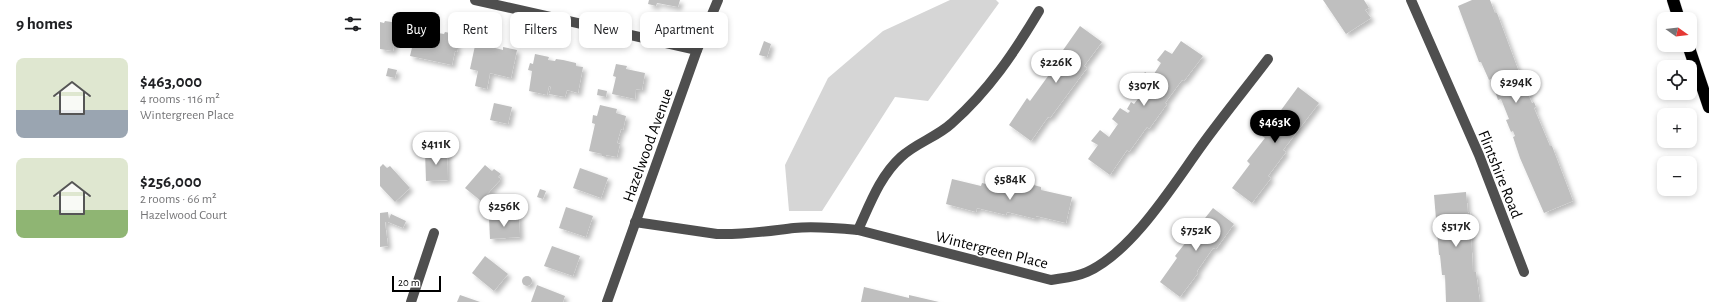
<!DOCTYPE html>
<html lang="en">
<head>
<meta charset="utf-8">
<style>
	:root { --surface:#fff; --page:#f2f2f2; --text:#202124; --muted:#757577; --accent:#000 }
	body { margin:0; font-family:"Alegreya Sans",sans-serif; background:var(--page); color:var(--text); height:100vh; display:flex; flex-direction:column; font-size:15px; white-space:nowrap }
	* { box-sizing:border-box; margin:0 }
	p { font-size:13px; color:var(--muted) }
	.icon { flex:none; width:22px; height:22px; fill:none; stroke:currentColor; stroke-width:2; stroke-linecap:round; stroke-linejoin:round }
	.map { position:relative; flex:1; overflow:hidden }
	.panel { display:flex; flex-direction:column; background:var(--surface); width:380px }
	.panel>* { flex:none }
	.top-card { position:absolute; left:12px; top:12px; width:380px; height:36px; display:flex; gap:8px }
	.needle { width:26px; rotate:104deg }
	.tools { position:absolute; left:1277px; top:12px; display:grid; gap:8px }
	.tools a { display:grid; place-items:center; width:40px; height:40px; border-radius:8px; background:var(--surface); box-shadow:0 2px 6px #0003; font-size:20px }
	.scale { position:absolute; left:12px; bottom:10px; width:49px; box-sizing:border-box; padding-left:4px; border:2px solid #000; border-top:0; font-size:11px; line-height:14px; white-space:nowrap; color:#000; -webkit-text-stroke:3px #fff; paint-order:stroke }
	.price { position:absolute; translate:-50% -34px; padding:0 9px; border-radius:14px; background:#fff; color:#222; font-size:13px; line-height:26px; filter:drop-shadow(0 1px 2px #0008) }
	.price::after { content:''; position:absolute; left:50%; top:24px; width:12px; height:9px; margin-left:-6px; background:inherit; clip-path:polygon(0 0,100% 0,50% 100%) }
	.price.selected { background:var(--accent); color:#fff }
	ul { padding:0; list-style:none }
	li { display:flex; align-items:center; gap:12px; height:100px; padding:0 16px }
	li span { display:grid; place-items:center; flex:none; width:112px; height:80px; border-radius:8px; color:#555 }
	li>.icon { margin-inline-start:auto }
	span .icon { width:48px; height:48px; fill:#fffc; stroke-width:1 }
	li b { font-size:17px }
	h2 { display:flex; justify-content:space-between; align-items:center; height:48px; padding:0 16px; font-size:17px }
	.pill { padding:0 14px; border-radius:8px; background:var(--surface); box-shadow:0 2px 6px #0003; font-size:14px; line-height:36px }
	.pill.selected { background:var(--accent); color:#fff }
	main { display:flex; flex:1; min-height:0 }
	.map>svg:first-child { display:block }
</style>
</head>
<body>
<main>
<section class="panel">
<h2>9 homes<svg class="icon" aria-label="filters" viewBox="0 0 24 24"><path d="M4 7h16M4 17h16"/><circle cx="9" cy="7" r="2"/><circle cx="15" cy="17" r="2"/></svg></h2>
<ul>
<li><span style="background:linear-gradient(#dfe7d0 65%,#9aa5b1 0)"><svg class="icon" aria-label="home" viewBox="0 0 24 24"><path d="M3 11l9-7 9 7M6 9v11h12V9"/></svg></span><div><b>$463,000</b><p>4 rooms · 116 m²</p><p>Wintergreen Place</p></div></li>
<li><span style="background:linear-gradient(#dfe7d0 65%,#8fb573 0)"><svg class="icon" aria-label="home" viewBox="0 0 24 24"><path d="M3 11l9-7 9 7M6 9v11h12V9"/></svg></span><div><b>$256,000</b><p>2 rooms · 66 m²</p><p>Hazelwood Court</p></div></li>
</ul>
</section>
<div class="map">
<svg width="1329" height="302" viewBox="0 0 1329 302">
	<defs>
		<filter id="shadow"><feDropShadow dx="3.5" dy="3.5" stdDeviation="2" flood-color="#0004"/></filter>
	</defs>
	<rect width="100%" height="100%" fill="#fff"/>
	<!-- green -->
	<polygon fill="#d6d6d6" points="570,0 616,0 619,3 548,101 515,97 442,211 409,211 405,165 448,78 503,31"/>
	<!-- building -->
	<g fill="#bfbfbf" filter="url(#shadow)">
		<polygon points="269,0 300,0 298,7 277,3 276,6 268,4"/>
		<polygon points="943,0 984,0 989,8 985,10 991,18 966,34"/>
		<polygon points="1092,0 1110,0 1115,13 1117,13 1145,88 1148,87 1150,93 1148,94 1152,103 1154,102 1156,107 1154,108 1170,146 1172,146 1193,201 1164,213 1140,158 1133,137 1135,136 1133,131 1131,132 1126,120 1129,119 1121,99 1118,100 1111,79 1109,80 1101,62 1099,62 1078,6"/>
		<polygon points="5,21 18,23 13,51 0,49 0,22 4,23"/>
		<polygon points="700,26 722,42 704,66 707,68 670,118 668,117 651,141 629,125 647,98 650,101 684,54 681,53"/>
		<polygon points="37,27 50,30 49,33 58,35 58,33 64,34 65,32 80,35 79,42 77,41 75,48 78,48 77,52 75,51 72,65 30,56"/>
		<polygon points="96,41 109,44 108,46 123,50 123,47 137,50 131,78 110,73 107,89 95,86 98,71 90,69"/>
		<polygon points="384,41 391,44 387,57 379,55"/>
		<polygon points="801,41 823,56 804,81 802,80 785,103 787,104 769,129 767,127 749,152 747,150 730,175 708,159 718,145 711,141 720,130 729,137 738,124 732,119 740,108 748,113 750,111 747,109 751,102 754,104 765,90 757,83 765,72 772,77 781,63 777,60 785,50 792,54"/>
		<polygon points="155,54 169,57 168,60 175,61 176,59 183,60 196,63 196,66 203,67 198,93 187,90 185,97 169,94 171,87 169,86 167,95 149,91 152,71 148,70 150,63 153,64"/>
		<polygon points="236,64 247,66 246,69 265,73 262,90 256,89 255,99 232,94 236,77 233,76"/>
		<polygon points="8,68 17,70 15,78 6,76"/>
		<polygon points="918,87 939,103 903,150 906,152 888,176 891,178 872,203 852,188 870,164 867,161 885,138 882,136"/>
		<polygon points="218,89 227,91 226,97 217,95"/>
		<polygon points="114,103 132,107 128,124 110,120"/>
		<polygon points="220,105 237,109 236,113 246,116 243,130 241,129 237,143 240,144 237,157 226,155 226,157 222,156 222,154 209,151 215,124 212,123 213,115 217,116"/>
		<polygon points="67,150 68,180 46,181 45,151"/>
		<polygon points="3,164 7,168 10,166 30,188 15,202 0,186 0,167"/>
		<polygon points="105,165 112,171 114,169 121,174 118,177 121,179 101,201 85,188"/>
		<polygon points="200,168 228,178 221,198 193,188"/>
		<polygon points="572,179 601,186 602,183 631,190 632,187 649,191 650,184 661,187 661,190 692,197 686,223 656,216 656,219 627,212 626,215 597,208 596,212 566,204"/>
		<polygon points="160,189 166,191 163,199 157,197"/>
		<polygon points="1086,192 1088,213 1090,212 1093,272 1096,272 1100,302 1066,302 1065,275 1062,275 1060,255 1059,255 1054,195"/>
		<polygon points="186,207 213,216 206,237 179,228"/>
		<polygon points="833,208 854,224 836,249 833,248 817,271 818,273 800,297 780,282 797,258 795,256"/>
		<polygon points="8,212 9,219 11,214 26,221 23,228 8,222 5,222 8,246 0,247 0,213"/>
		<polygon points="139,216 140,237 110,239 109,218"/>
		<polygon points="172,246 200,256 193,276 164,266"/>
		<polygon points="105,256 128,274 114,291 92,273"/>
		<circle cx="147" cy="281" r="5"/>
		<polygon points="157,285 185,296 183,302 151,302"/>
		<polygon points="484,287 529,298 529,295 559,302 481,302"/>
		<polygon points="80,295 100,302 77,302"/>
	</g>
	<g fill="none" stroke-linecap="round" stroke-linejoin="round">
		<defs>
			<g id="highway">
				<polyline points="1293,0 1299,19"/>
				<polyline points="1308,45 1329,107"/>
			</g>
		</defs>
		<!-- highway casing -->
		<use href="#highway" stroke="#dbdbdb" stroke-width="13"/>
		<!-- minor -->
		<g stroke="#4f4f4f" stroke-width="10">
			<polyline points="95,0 317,50"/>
			<polyline points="1031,0 1099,155 1144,272"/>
			<path d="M255,222l82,12c26,1 51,-3 77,-6 21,-2 43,0 64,2l193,50c12,-2 25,-3 36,-8 45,-20 86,-87 115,-127 21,-29 44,-57 66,-86"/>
			<path d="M478,230c12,-26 22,-54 43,-73 15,-14 36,-20 51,-34 37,-33 62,-70 87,-112"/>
			<polyline points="31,302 54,233"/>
			<polyline points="227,302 317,50 338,0"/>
		</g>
		<!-- highway -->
		<use href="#highway" stroke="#000" stroke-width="12"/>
	</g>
	<g text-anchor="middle" stroke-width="3.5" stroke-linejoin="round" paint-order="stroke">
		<!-- street labels -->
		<g font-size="16" fill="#000" stroke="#fff">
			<text transform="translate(267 145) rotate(-70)" y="6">Hazelwood Avenue</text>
			<text transform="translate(1121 174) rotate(68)" y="6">Flintshire Road</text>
			<text transform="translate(612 249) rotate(14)" y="6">Wintergreen Place</text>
		</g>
	</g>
</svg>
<div class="tools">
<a><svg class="needle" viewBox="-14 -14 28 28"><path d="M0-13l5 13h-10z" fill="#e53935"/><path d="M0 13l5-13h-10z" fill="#757577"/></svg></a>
<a><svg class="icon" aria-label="locate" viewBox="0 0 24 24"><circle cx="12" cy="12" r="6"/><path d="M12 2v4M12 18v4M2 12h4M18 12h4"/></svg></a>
<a>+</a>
<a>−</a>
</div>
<div class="scale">20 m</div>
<b class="price" style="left:676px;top:84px">$226K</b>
<b class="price" style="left:1136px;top:104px">$294K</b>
<b class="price" style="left:764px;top:107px">$307K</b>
<b class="price selected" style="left:895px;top:144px">$463K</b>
<b class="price" style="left:56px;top:166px">$411K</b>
<b class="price" style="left:630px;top:201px">$584K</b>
<b class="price" style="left:124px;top:228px">$256K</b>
<b class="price" style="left:1076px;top:248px">$517K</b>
<b class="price" style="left:816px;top:252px">$752K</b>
<div class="top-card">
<a class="pill selected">Buy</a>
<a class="pill">Rent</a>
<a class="pill">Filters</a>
<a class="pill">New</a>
<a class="pill">Apartment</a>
</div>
</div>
</main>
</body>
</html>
